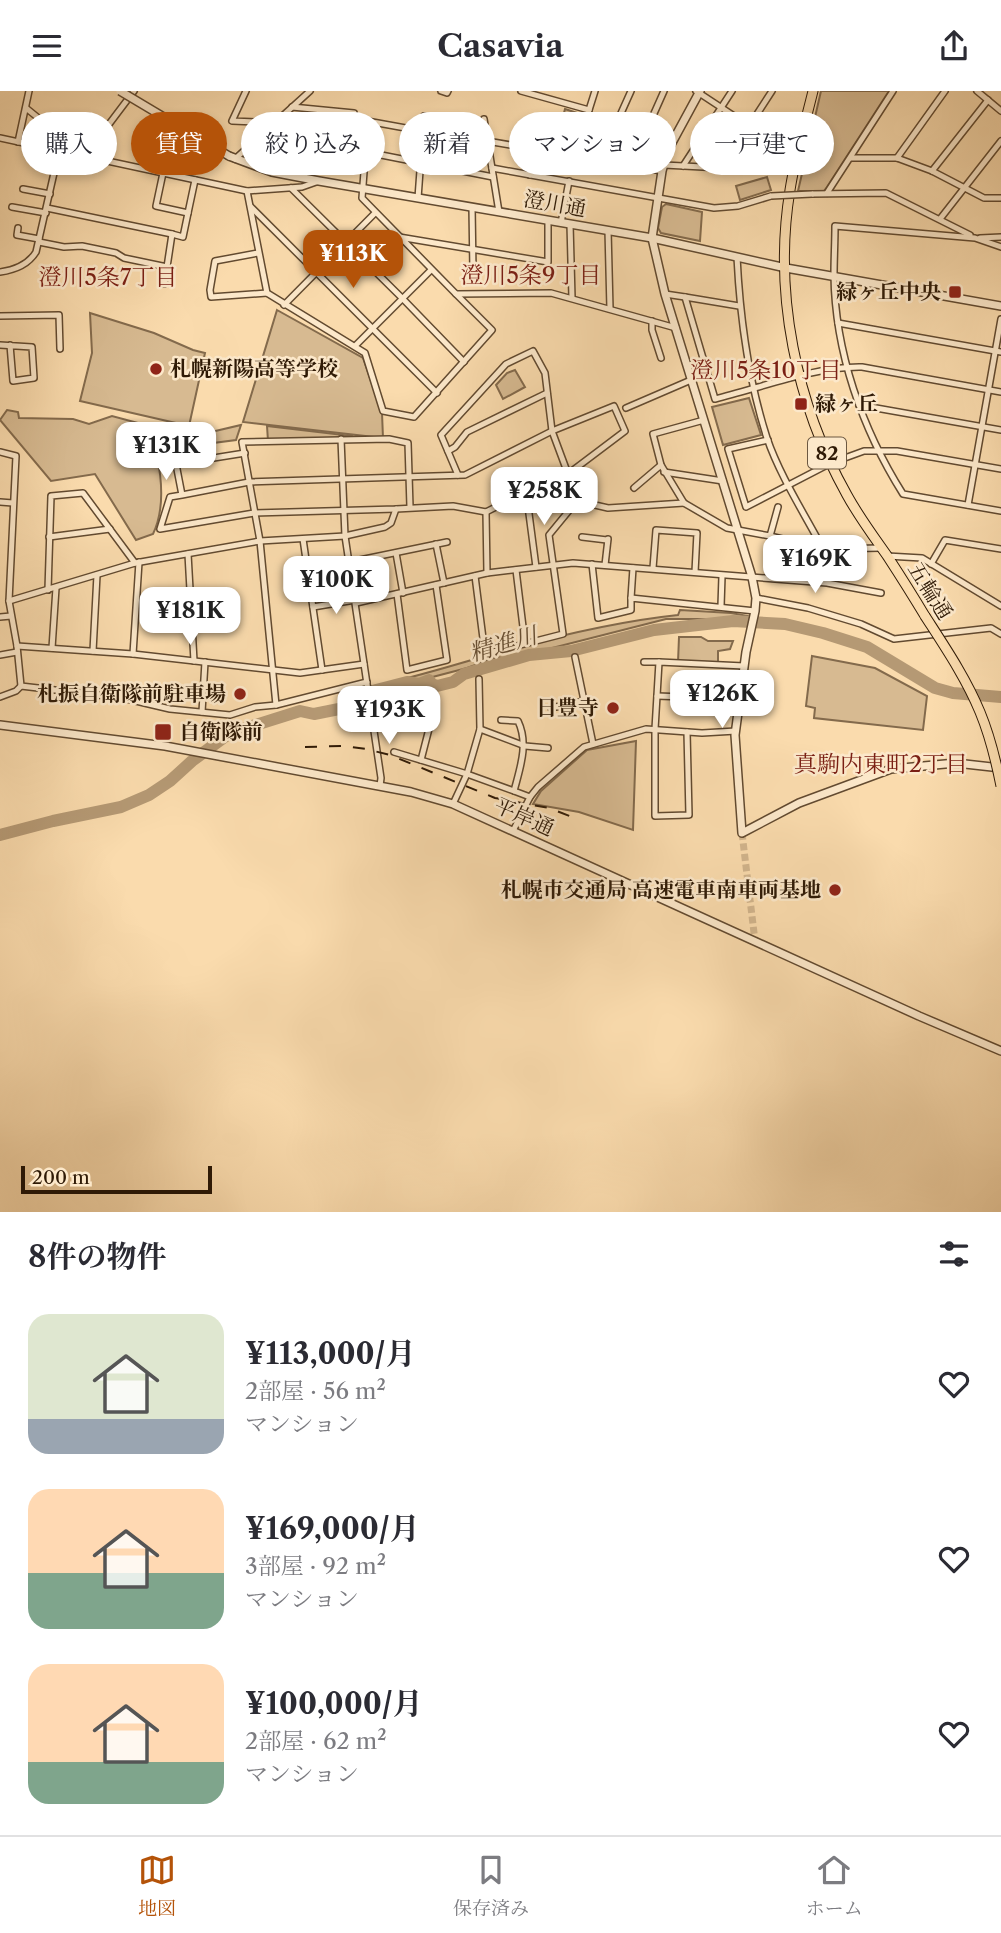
<!DOCTYPE html>
<html lang="ja">
<head>
<meta charset="utf-8">
<style>
	:root { --surface:#fff; --page:#f2f2f3; --text:#2b2b33; --muted:#7c7c81; --line:#e1e1e2; --accent:#b45309 }
	body { margin:0; font-family:"Libre Caslon Text","Noto Serif JP",serif; background:var(--page); color:var(--text); height:100vh; display:flex; flex-direction:column; font-size:26px; white-space:nowrap }
	* { box-sizing:border-box; margin:0 }
	p { font-size:23px; color:var(--muted) }
	.icon { flex:none; width:38px; height:38px; fill:none; stroke:currentColor; stroke-width:2; stroke-linecap:round; stroke-linejoin:round }
	.map { position:relative; height:1121px; overflow:hidden }
	.panel { display:flex; flex-direction:column; background:var(--surface); flex:1 }
	.panel>* { flex:none }
	.banner { position:absolute; left:21px; top:21px; width:959px; height:63px; display:flex; gap:14px }
	.scale { position:absolute; left:21px; bottom:18px; width:191px; box-sizing:border-box; padding-left:7px; border:4px solid #2f1a06; border-top:0; font-size:19px; line-height:24px; white-space:nowrap; color:#2f1a06; -webkit-text-stroke:5px #fce8ca; paint-order:stroke }
	.price { position:absolute; translate:-50% -60px; padding:0 16px; border-radius:14px; background:#fff; color:#222; font-size:23px; line-height:46px; filter:drop-shadow(0 2px 4px #0008) }
	.price::after { content:''; position:absolute; left:50%; top:42px; width:21px; height:16px; margin-left:-10px; background:inherit; clip-path:polygon(0 0,100% 0,50% 100%) }
	.price.active { background:var(--accent); color:#fff }
	ul { padding:0; list-style:none }
	li { display:flex; align-items:center; gap:21px; height:175px; padding:0 28px }
	li span { display:grid; place-items:center; flex:none; width:196px; height:140px; border-radius:21px; color:#555 }
	li>.icon { margin-inline-start:auto }
	span .icon { width:84px; height:84px; fill:#fffc; stroke-width:1 }
	li b { font-size:30px }
	h2 { display:flex; justify-content:space-between; align-items:center; height:84px; padding:0 28px; font-size:30px }
	.chip { padding:0 24px; border-radius:32px; background:var(--surface); box-shadow:0 4px 10px #0003; font-size:24px; line-height:63px }
	.chip.active { background:var(--accent); color:#fff }
	header { display:flex; justify-content:space-between; align-items:center; height:91px; padding:0 28px; background:var(--surface); font-size:32px; font-weight:700 }
	.tabs { display:flex; justify-content:space-around; align-items:center; height:98px; border-top:2px solid var(--line); background:var(--surface); font-size:19px; color:var(--muted) }
	.tabs a { display:grid; justify-items:center; gap:4px }
	.tabs .active { color:var(--accent) }
	.map>svg:first-child { display:block }
</style>
</head>
<body>
<header><svg class="icon" aria-label="menu" viewBox="0 0 24 24"><path d="M4 6h16M4 12h16M4 18h16"/></svg>Casavia<svg class="icon" aria-label="share" viewBox="0 0 24 24"><path d="M12 15V3M7 8l5-5 5 5M5 13v7h14v-7"/></svg></header>
<div class="map">
<svg width="1001" height="1121" viewBox="0 0 1001 1121">
	<rect width="100%" height="100%" fill="#fadbad"/>
	<filter id="stains"><feTurbulence type="fractalNoise" baseFrequency=".00286" numOctaves="4"/><feColorMatrix values="0 0 0 0 .2 0 0 0 0 .09 0 0 0 0 .02 0 0 0 .5 -.17"/></filter>
	<radialGradient id="worn" r=".72"><stop offset=".6" stop-color="#630" stop-opacity="0"/><stop offset="1" stop-color="#630" stop-opacity=".3"/></radialGradient>
	<!-- green -->
	<g fill="#d7ba91" stroke="#836a4c" stroke-width="2">
		<polygon points="821,0 889,0 827,96 824,100 798,100"/>
		<polygon points="565,18 583,24 577,44 560,37"/>
		<polygon points="767,86 771,99 740,109 736,95"/>
		<polygon points="666,113 702,121 700,150 661,142 658,137 662,116"/>
		<polygon points="277,219 363,267 382,322 383,347 243,331"/>
		<polygon points="90,222 154,242 193,259 205,262 189,335 80,310 92,262"/>
		<polygon points="515,279 525,296 503,308 496,294 507,282"/>
		<polygon points="749,307 761,344 723,354 712,316"/>
		<path d="M7,319l11,2 1,6 54,1 16,5 23,-8 78,21 51,-12 -5,15 -46,6 -33,10c5,24 7,55 -4,78l-17,6 -41,-66 -44,7 -51,-61z"/>
		<polygon points="267,335 352,345 351,349 268,350"/>
		<path d="M680,519l51,3 17,3v3h-82l-157,40 -12,-2 -30,11 -96,25 -1,-6c48,-10 93,-25 140,-38 55,-15 111,-28 168,-34z"/>
		<polygon points="679,546 701,546 708,550 733,550 730,558 718,560 718,573 678,571"/>
		<polygon points="812,565 875,577 927,605 923,639 814,627 815,617 806,615"/>
		<polygon points="636,650 633,739 579,721 533,713 541,700 587,659"/>
	</g>
	<g fill="none" stroke-linecap="round" stroke-linejoin="round">
		<!-- river -->
		<polyline stroke="#b59974" stroke-width="12" points="0,744 53,730 121,716 149,704 170,690 192,670 230,642 300,620 314,623 349,616 353,605 407,591 419,593 429,589 432,593 437,595 453,591 464,583 529,564 571,560 654,539 733,530 785,533 823,542 867,556 935,597 953,602 1001,606"/>
		<!-- tertiary-tunnel -->
		<polyline stroke="#d1b48c" stroke-width="7" stroke-dasharray="7 3.5" stroke-linecap="butt" points="742,742 755,850"/>
		<defs>
			<g id="minor">
				<polyline points="246,0 232,30 275,32"/>
				<polyline points="441,0 447,2 448,0"/>
				<polyline points="521,0 589,19 573,65 662,80"/>
				<polyline points="696,0 766,46"/>
				<polyline points="977,0 1001,20"/>
				<polyline points="292,16 354,22"/>
				<polyline points="26,17 69,52"/>
				<polyline points="589,19 595,0"/>
				<polyline points="484,28 499,121"/>
				<polyline points="265,41 366,55 362,107 456,203 551,202 676,237"/>
				<polyline points="0,47 247,100 302,96 319,90"/>
				<polyline points="487,50 534,58 530,84"/>
				<polyline points="18,51 29,0"/>
				<polyline points="69,55 69,52 90,26"/>
				<polyline points="366,55 367,30 488,52"/>
				<polyline points="366,61 493,86"/>
				<polyline points="85,65 134,0"/>
				<polyline points="851,67 897,67 932,80 984,107 1001,107"/>
				<polyline points="897,67 945,0"/>
				<polyline points="235,68 310,0"/>
				<polyline points="600,69 631,0"/>
				<polyline points="631,74 664,0"/>
				<polyline points="664,74 722,77 772,0"/>
				<polyline points="683,75 732,0"/>
				<polyline points="492,77 714,117 738,115 771,105"/>
				<polyline points="932,80 988,9"/>
				<polyline points="163,82 156,115 188,122 195,89"/>
				<polyline points="291,97 402,207 464,271"/>
				<polyline points="23,98 50,103"/>
				<polyline points="247,100 267,202 365,262 383,320 414,326 492,239 456,203"/>
				<polyline points="827,102 893,0"/>
				<polyline points="812,103 886,102 970,144"/>
				<polyline points="418,107 424,25"/>
				<polyline points="12,116 46,122"/>
				<polyline points="251,116 437,302"/>
				<polyline points="472,116 473,180"/>
				<polyline points="47,117 172,143"/>
				<polyline points="940,128 1001,50"/>
				<polyline points="561,132 569,90"/>
				<polyline points="570,133 572,207"/>
				<polyline points="18,137 17,144 39,148"/>
				<polyline points="608,139 610,218"/>
				<polyline points="399,146 548,171 548,129"/>
				<polyline points="980,147 1001,146"/>
				<polyline points="39,151 64,156 82,155 116,162 124,167 167,176 172,143 183,146 188,122"/>
				<path d="M1001,156l-26,-9 -140,-12c0,16 -1,33 -1,49 1,77 28,154 69,219l98,17"/>
				<polyline points="258,162 215,170 210,199 211,206 267,202"/>
				<path d="M737,166c3,61 11,122 30,181 12,36 38,77 56,111"/>
				<path d="M0,181c15,-2 28,-7 36,-20l23,-101"/>
				<polyline points="164,193 167,176"/>
				<polyline points="665,203 685,206"/>
				<polyline points="284,214 375,122"/>
				<path d="M739,215l-54,-9 30,102c45,-11 101,-33 147,-32l139,25"/>
				<polyline points="0,225 59,224 60,258"/>
				<polyline points="652,230 652,239 661,267"/>
				<polyline points="838,232 1001,261"/>
				<polyline points="0,254 32,256 34,287 13,290 10,254"/>
				<polyline points="355,255 431,179"/>
				<polyline points="859,314 1001,339"/>
				<polyline points="626,317 691,289"/>
				<polyline points="704,329 653,343 661,374 684,412 727,437 770,445 823,458 882,457"/>
				<polyline points="341,348 345,445 381,687 380,695"/>
				<polyline points="768,349 728,358 746,416 831,372 864,360 897,360 1001,378"/>
				<polyline points="448,360 455,356 467,341 547,302"/>
				<polyline points="0,361 16,365 9,510 17,555 21,595 123,607 170,618 230,624 255,616 276,614"/>
				<polyline points="664,381 723,390"/>
				<polyline points="458,384 441,344 506,273 533,260 545,282 552,340 568,383 586,412 608,417 684,412"/>
				<polyline points="634,397 661,374"/>
				<polyline points="526,400 536,476"/>
				<polyline points="182,404 170,406 160,438 254,422 396,418 453,415 486,421 563,382 568,383 625,340 614,315 552,340 465,384 249,391 182,404 176,373 245,362"/>
				<polyline points="0,411 13,412"/>
				<polyline points="968,414 1001,228"/>
				<polyline points="486,421 487,482"/>
				<polyline points="770,445 778,416"/>
				<polyline points="49,446 110,438"/>
				<polyline points="582,446 607,449"/>
				<polyline points="303,448 322,579"/>
				<polyline points="436,453 444,492"/>
				<polyline points="396,462 403,502"/>
				<polyline points="188,463 194,570"/>
				<polyline points="887,465 922,467 1001,515"/>
				<polyline points="350,471 447,451"/>
				<polyline points="592,473 598,527 631,519 631,507 755,520"/>
				<polyline points="931,473 945,449 1001,458"/>
				<polyline points="605,474 608,448"/>
				<polyline points="653,477 656,439 697,442 695,481"/>
				<polyline points="516,479 525,552"/>
				<polyline points="475,485 485,563 563,543 549,444 581,405"/>
				<polyline points="48,499 51,405 83,402 135,472"/>
				<polyline points="397,503 407,579 447,569 436,494"/>
				<polyline points="631,507 633,477"/>
				<polyline points="756,507 808,517 861,533 894,548 991,537 1001,543"/>
				<polyline points="9,510 135,472 260,450 345,445 385,436 391,432 396,418"/>
				<polyline points="356,512 487,482 573,472 827,492 881,502"/>
				<polyline points="721,515 722,485"/>
				<polyline points="313,516 355,509"/>
				<polyline points="0,526 11,525"/>
				<polyline points="17,555 133,563 300,582 364,573"/>
				<polyline points="52,557 56,497"/>
				<polyline points="93,560 97,484"/>
				<polyline points="133,563 139,471"/>
				<polyline points="0,564 17,561"/>
				<polyline points="575,566 593,653"/>
				<polyline points="644,571 659,571"/>
				<polyline points="479,588 480,638"/>
				<polyline points="367,591 276,614 260,450 242,351 389,348 408,352 410,416"/>
				<polyline points="657,605 740,608"/>
				<polyline points="0,606 16,600 21,595"/>
				<polyline points="551,617 584,610"/>
				<polyline points="202,621 205,571"/>
				<path d="M501,629l17,1c11,23 2,47 -4,70l16,6"/>
				<polyline points="687,641 689,724 655,725 655,638 659,571 744,575"/>
				<polyline points="394,661 467,683 514,700"/>
				<polyline points="421,669 432,626"/>
				<polyline points="453,713 467,683 480,638 525,655 548,657"/>
				<polyline points="513,740 530,706 538,696 584,656 646,638 702,642 736,640"/>
			</g>
			<g id="tertiary">
				<polyline points="700,0 668,59 662,80 652,147 665,203 752,486 756,507 755,520 746,561 735,644 742,742 799,712 891,678 956,672 1001,677"/>
				<polyline points="229,65 272,81 319,90 652,147 786,177 1001,215"/>
				<polyline points="0,634 165,655 411,701 453,713 919,925 1001,960"/>
			</g>
			<path id="primary" d="M813,0c-8,33 -18,66 -23,99 -17,103 6,214 57,305 12,22 27,42 41,62 13,20 25,39 37,59"/>
		</defs>
		<!-- minor casing -->
		<use href="#minor" stroke="#624a30" stroke-width="8"/>
		<!-- tertiary casing -->
		<use href="#tertiary" stroke="#624a30" stroke-width="10"/>
		<!-- primary casing -->
		<use href="#primary" stroke="#2f1a06" stroke-width="11"/>
		<!-- minor -->
		<use href="#minor" stroke="#fce8ca" stroke-width="5"/>
		<!-- tertiary -->
		<use href="#tertiary" stroke="#fce8ca" stroke-width="7"/>
		<!-- primary -->
		<use href="#primary" stroke="#fadbad" stroke-width="9"/>
		<!-- rail -->
		<polyline stroke="#2f1a06" stroke-width="2" stroke-dasharray="12 12" stroke-linecap="butt" points="305,656 342,655 366,658 390,664 495,707 549,717 572,726"/>
		<defs>
			<polyline id="minor-bridge" points="771,105 812,103"/>
			<polyline id="tertiary-bridge" points="120,0 229,65"/>
			<path id="primary-bridge" d="M925,525c20,31 41,62 55,96 10,24 16,49 21,74"/>
		</defs>
		<!-- minor-bridge casing -->
		<use href="#minor-bridge" stroke="#624a30" stroke-width="8" stroke-linecap="butt"/>
		<!-- tertiary-bridge casing -->
		<use href="#tertiary-bridge" stroke="#624a30" stroke-width="10" stroke-linecap="butt"/>
		<!-- primary-bridge casing -->
		<use href="#primary-bridge" stroke="#2f1a06" stroke-width="11" stroke-linecap="butt"/>
		<!-- minor-bridge -->
		<use href="#minor-bridge" stroke="#fce8ca" stroke-width="5"/>
		<!-- tertiary-bridge -->
		<use href="#tertiary-bridge" stroke="#fce8ca" stroke-width="7"/>
		<!-- primary-bridge -->
		<use href="#primary-bridge" stroke="#fadbad" stroke-width="9"/>
	</g>
	<!-- markers -->
	<g fill="#8f2418" stroke="#fce8ca" stroke-width="2.5">
		<rect x="948" y="194" width="14" height="14" rx="3.5"/>
		<circle cx="156" cy="278" r="7"/>
		<rect x="794" y="306" width="14" height="14" rx="3.5"/>
		<circle cx="240" cy="603" r="7"/>
		<circle cx="613" cy="617" r="7"/>
		<rect x="154" y="632" width="18" height="18" rx="3.5"/>
		<circle cx="835" cy="799" r="7"/>
	</g>
	<g text-anchor="middle" stroke-width="5" stroke-linejoin="round" paint-order="stroke">
		<!-- shield labels -->
		<rect fill="#fce8ca" stroke="#6c5841" stroke-width="2" x="808" y="346.5" width="38" height="31" rx="5"/>
		<g font-size="19" font-weight="bold" fill="#2f1a06">
			<text x="827" y="369">82</text>
		</g>
		<!-- street labels -->
		<g font-size="21" fill="#2f1a06" stroke="#fce8ca">
			<text transform="translate(555 113) rotate(10)" y="7">澄川通</text>
			<text transform="translate(930 500) rotate(58)" y="7">五輪通</text>
			<text transform="translate(524 726) rotate(24)" y="7">平岸通</text>
		</g>
		<!-- poi labels -->
		<g font-size="21" font-weight="bold" fill="#2f1a06" stroke="#fce8ca" text-anchor="end">
			<text x="941" y="208">緑ヶ丘中央</text>
			<text x="170" y="285" text-anchor="start">札幌新陽高等学校</text>
			<text x="815" y="320" text-anchor="start">緑ヶ丘</text>
			<text x="226" y="610">札振自衛隊前駐車場</text>
			<text x="599" y="624">日豊寺</text>
			<text x="179" y="648" text-anchor="start">自衛隊前</text>
			<text x="821" y="806">札幌市交通局 高速電車南車両基地</text>
		</g>
		<!-- neighbourhood labels -->
		<g font-size="23" fill="#7a1f14" stroke="#fce8ca">
			<text x="531" y="192">澄川5条9丁目</text>
			<text x="108" y="194">澄川5条7丁目</text>
			<text x="766" y="287">澄川5条10丁目</text>
			<text x="881" y="681">真駒内東町2丁目</text>
		</g>
		<!-- water labels -->
		<g font-size="23" font-style="italic" fill="#654d32" stroke="#fce8ca">
			<text transform="translate(503 553) rotate(-16)" y="8">精進川</text>
		</g>
	</g>
	<rect width="100%" height="100%" filter="url(#stains)"/>
	<rect width="100%" height="100%" fill="url(#worn)"/>
</svg>
<div class="scale">200 m</div>
<b class="price active" style="left:353px;top:199px">¥113K</b>
<b class="price" style="left:166px;top:391px">¥131K</b>
<b class="price" style="left:544px;top:436px">¥258K</b>
<b class="price" style="left:815px;top:504px">¥169K</b>
<b class="price" style="left:336px;top:525px">¥100K</b>
<b class="price" style="left:190px;top:556px">¥181K</b>
<b class="price" style="left:722px;top:639px">¥126K</b>
<b class="price" style="left:389px;top:655px">¥193K</b>
<div class="banner">
<a class="chip">購入</a>
<a class="chip active">賃貸</a>
<a class="chip">絞り込み</a>
<a class="chip">新着</a>
<a class="chip">マンション</a>
<a class="chip">一戸建て</a>
</div>
</div>
<section class="panel">
<h2>8件の物件<svg class="icon" aria-label="filters" viewBox="0 0 24 24"><path d="M4 7h16M4 17h16"/><circle cx="9" cy="7" r="2"/><circle cx="15" cy="17" r="2"/></svg></h2>
<ul>
<li><span style="background:linear-gradient(#dfe7d0 75%,#9aa5b1 0)"><svg class="icon" aria-label="home" viewBox="0 0 24 24"><path d="M3 11l9-7 9 7M6 9v11h12V9"/></svg></span><div><b>¥113,000/月</b><p>2部屋 · 56 m²</p><p>マンション</p></div><svg class="icon" aria-label="heart" viewBox="0 0 24 24"><path d="M12 20l-8-8c-3-5 5-10 8-4 3-6 11-1 8 4z"/></svg></li>
<li><span style="background:linear-gradient(#ffd9b3 60%,#7fa58c 0)"><svg class="icon" aria-label="home" viewBox="0 0 24 24"><path d="M3 11l9-7 9 7M6 9v11h12V9"/></svg></span><div><b>¥169,000/月</b><p>3部屋 · 92 m²</p><p>マンション</p></div><svg class="icon" aria-label="heart" viewBox="0 0 24 24"><path d="M12 20l-8-8c-3-5 5-10 8-4 3-6 11-1 8 4z"/></svg></li>
<li><span style="background:linear-gradient(#ffd9b3 70%,#7fa58c 0)"><svg class="icon" aria-label="home" viewBox="0 0 24 24"><path d="M3 11l9-7 9 7M6 9v11h12V9"/></svg></span><div><b>¥100,000/月</b><p>2部屋 · 62 m²</p><p>マンション</p></div><svg class="icon" aria-label="heart" viewBox="0 0 24 24"><path d="M12 20l-8-8c-3-5 5-10 8-4 3-6 11-1 8 4z"/></svg></li>
</ul>
</section>
<nav class="tabs">
<a class="active"><svg class="icon" aria-label="map" viewBox="0 0 24 24"><path d="M3 6l6-2 6 2 6-2v14l-6 2-6-2-6 2zM9 4v14M15 6v14"/></svg>地図</a>
<a><svg class="icon" aria-label="saved" viewBox="0 0 24 24"><path d="M7 4h10v16l-5-4-5 4z"/></svg>保存済み</a>
<a><svg class="icon" aria-label="home" viewBox="0 0 24 24"><path d="M3 11l9-7 9 7M6 9v11h12V9"/></svg>ホーム</a>
</nav>
</body>
</html>
